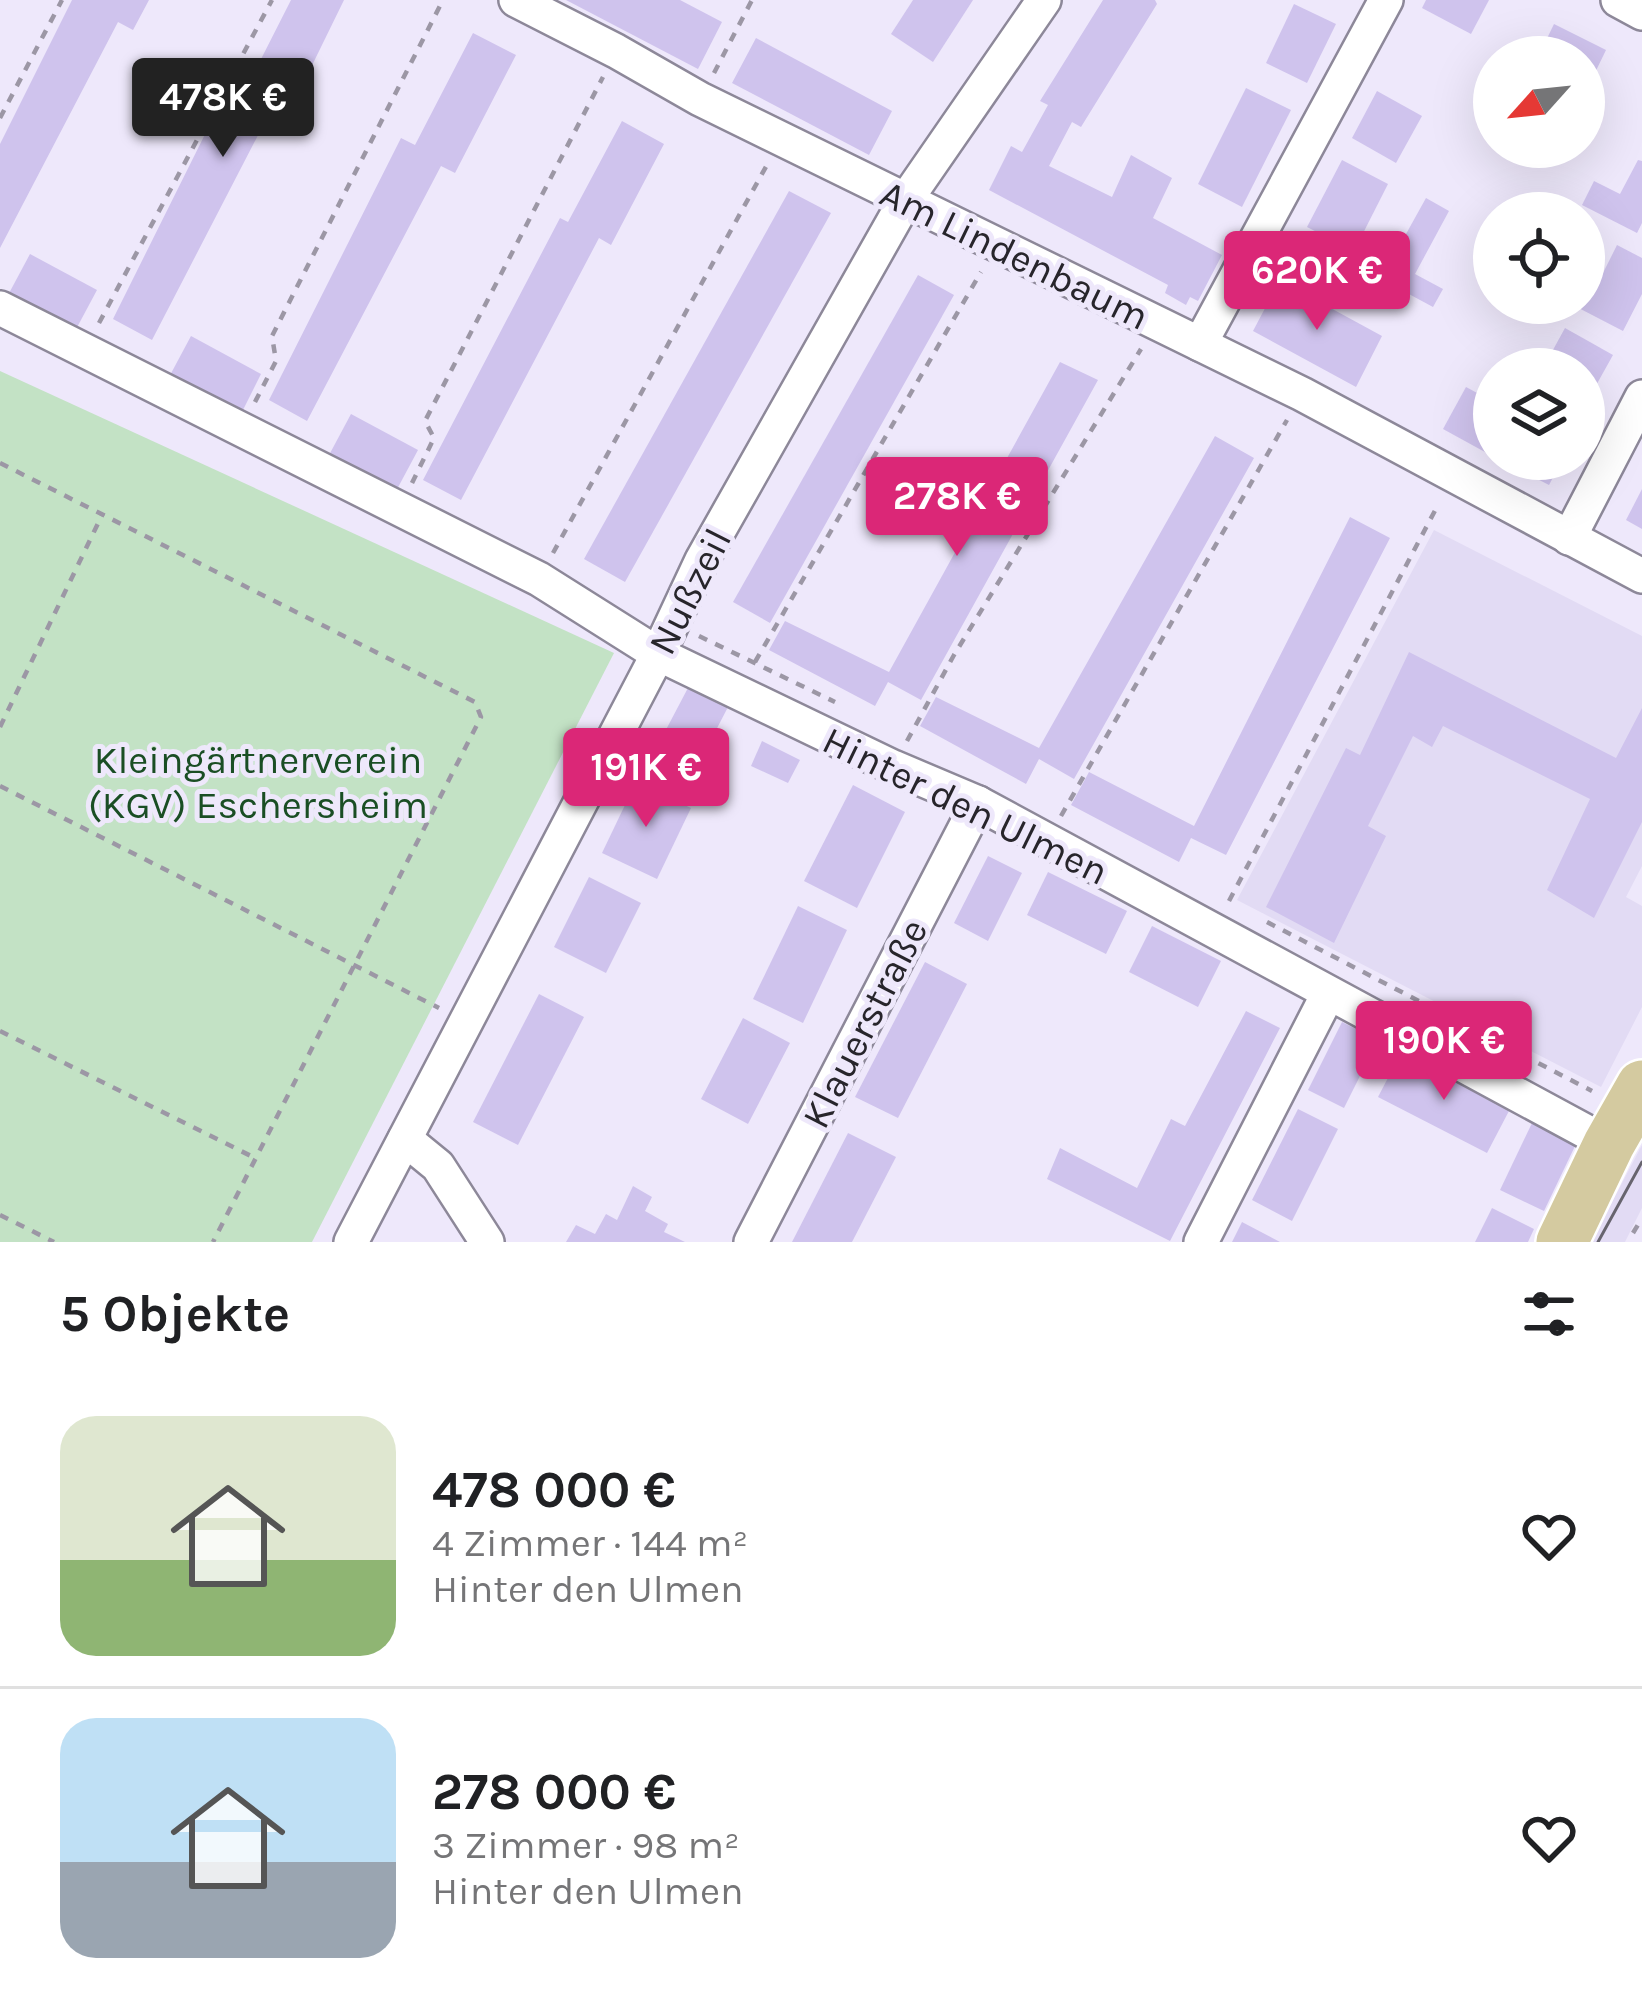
<!DOCTYPE html>
<html lang="de">
<head>
<meta charset="utf-8">
<style>
	:root { --surface:#fff; --page:#f6f6f6; --text:#202124; --muted:#757577; --line:#e0e0e0; --accent:#db2777 }
	body { margin:0; font-family:Karla,sans-serif; background:var(--page); color:var(--text); height:100vh; display:flex; flex-direction:column; font-size:45px; white-space:nowrap }
	* { box-sizing:border-box; margin:0 }
	p { font-size:39px; color:var(--muted) }
	.icon { flex:none; width:66px; height:66px; fill:none; stroke:currentColor; stroke-width:2; stroke-linecap:round; stroke-linejoin:round }
	.map { position:relative; height:1242px; overflow:hidden }
	.side { display:flex; flex-direction:column; background:var(--surface); flex:1 }
	.side>* { flex:none }
	.needle { width:78px; rotate:243deg }
	.fabs { position:absolute; left:1473px; top:36px; display:grid; gap:24px }
	.fabs a { display:grid; place-items:center; width:132px; height:132px; border-radius:50%; background:var(--surface); box-shadow:0 12px 48px #0002; font-size:60px }
	.price { position:absolute; translate:-50% -102px; padding:0 27px; border-radius:12px; background:var(--accent); color:#fff; font-size:39px; line-height:78px; filter:drop-shadow(0 3px 6px #0008) }
	.price::after { content:''; position:absolute; left:50%; top:72px; width:36px; height:27px; margin-left:-18px; background:inherit; clip-path:polygon(0 0,100% 0,50% 100%) }
	.price.current { background:#222; color:#fff }
	ul { padding:0; list-style:none }
	li { display:flex; align-items:center; gap:36px; height:300px; padding:0 60px }
	li+li { border-top:3px solid var(--line) }
	li span { display:grid; place-items:center; flex:none; width:336px; height:240px; border-radius:36px; color:#555 }
	li>.icon { margin-inline-start:auto }
	span .icon { width:144px; height:144px; fill:#fffc; stroke-width:1 }
	li b { font-size:51px }
	h2 { display:flex; justify-content:space-between; align-items:center; height:144px; padding:0 60px; font-size:51px }
	.map>svg:first-child { display:block }
</style>
</head>
<body>
<div class="map">
<svg width="1642" height="1242" viewBox="0 0 1642 1242">
	<rect width="100%" height="100%" fill="#eee8fb"/>
	<!-- built -->
	<g fill="#e2dbf4">
		<polygon points="1434,530 1642,636 1642,866 1626,897 1642,906 1642,1007 1601,1087 1237,900"/>
		<polygon points="1642,1145 1642,1208 1625,1242 1591,1242"/>
	</g>
	<!-- green -->
	<polygon fill="#c3e2c5" points="0,371 614,653 312,1242 0,1242"/>
	<!-- building -->
	<g fill="#cfc3ed">
		<polygon points="72,0 149,0 133,30 118,22 0,248 0,144"/>
		<polygon points="291,0 344,0 299,92 284,85 152,340 113,319 243,58 258,65"/>
		<polygon points="566,0 680,0 722,22 698,69"/>
		<polygon points="913,0 973,0 933,62 891,34"/>
		<polygon points="1103,0 1155,0 1157,4 1081,127 1072,122 1049,166 1112,197 1131,155 1172,178 1153,218 1222,255 1198,301 1190,297 1186,305 1165,293 1168,285 989,190 1011,146 1022,152 1048,105 1040,101"/>
		<polygon points="1426,0 1489,0 1471,34 1422,8"/>
		<polygon points="1294,4 1336,24 1307,83 1266,63"/>
		<polygon points="1554,24 1606,50 1590,83 1584,80 1584,57 1538,57"/>
		<polygon points="473,33 516,55 455,173 441,166 307,421 269,400 401,138 415,145"/>
		<polygon points="756,38 892,111 869,155 732,83"/>
		<polygon points="1246,88 1291,110 1242,207 1198,184"/>
		<polygon points="1377,91 1422,116 1396,163 1352,138"/>
		<polygon points="622,121 664,144 611,245 599,238 461,500 423,480 560,218 568,222"/>
		<polygon points="1342,160 1388,184 1354,251 1307,227"/>
		<polygon points="1638,160 1642,161 1642,223 1637,233 1582,205 1594,181 1620,194"/>
		<polygon points="789,191 831,213 625,582 584,559"/>
		<polygon points="1426,198 1449,211 1415,274 1443,289 1433,307 1381,279"/>
		<polygon points="1617,245 1642,258 1642,294 1623,331 1569,303 1584,303 1584,274 1599,281"/>
		<polygon points="30,254 97,290 74,333 7,297"/>
		<polygon points="918,275 954,295 770,623 733,602"/>
		<polygon points="1282,276 1305,288 1303,293 1382,336 1356,387 1253,331"/>
		<polygon points="1565,328 1613,355 1584,407 1584,369 1514,369 1521,356 1543,368"/>
		<polygon points="191,336 261,374 240,416 168,379"/>
		<polygon points="1060,362 1098,380 921,700 888,682 875,706 769,650 785,621 889,672"/>
		<polygon points="1466,387 1494,402 1494,457 1443,429"/>
		<polygon points="351,414 418,450 395,493 328,457"/>
		<polygon points="1215,436 1254,458 1074,779 1039,759 1026,784 920,726 936,697 1039,748"/>
		<polygon points="1498,459 1563,459 1549,485"/>
		<polygon points="1642,489 1642,529 1626,520"/>
		<polygon points="1350,517 1390,538 1226,855 1191,838 1179,862 1071,805 1089,772 1194,826"/>
		<polygon points="1409,652 1616,758 1642,708 1642,822 1594,918 1547,890 1590,799 1443,726 1432,747 1413,736 1368,826 1386,836 1334,943 1266,907 1346,748 1360,755"/>
		<polygon points="689,686 728,707 700,761 714,768 702,791 649,762"/>
		<polygon points="762,741 800,760 788,783 751,766"/>
		<polygon points="636,782 691,808 657,879 602,853"/>
		<polygon points="853,785 905,812 857,908 804,881"/>
		<polygon points="988,856 1022,873 988,941 954,923"/>
		<polygon points="1048,872 1127,911 1106,954 1027,915"/>
		<polygon points="589,877 641,903 606,973 554,947"/>
		<polygon points="798,906 847,930 803,1023 753,999"/>
		<polygon points="1152,926 1221,961 1198,1007 1129,972"/>
		<polygon points="925,962 967,984 898,1118 855,1097"/>
		<polygon points="539,994 584,1017 518,1145 473,1122"/>
		<polygon points="1246,1011 1280,1028 1170,1241 1047,1179 1060,1148 1137,1188 1171,1119 1185,1126"/>
		<polygon points="743,1018 790,1043 748,1124 701,1099"/>
		<polygon points="1342,1022 1378,1040 1344,1108 1308,1090"/>
		<polygon points="1401,1053 1510,1109 1487,1153 1378,1097"/>
		<polygon points="1298,1109 1338,1129 1292,1221 1252,1200"/>
		<polygon points="1532,1123 1576,1144 1544,1211 1500,1190"/>
		<polygon points="848,1133 896,1157 852,1242 792,1242"/>
		<polygon points="633,1186 652,1197 645,1211 668,1224 664,1232 685,1242 566,1242 576,1225 595,1234 606,1214 617,1220"/>
		<polygon points="1492,1208 1534,1229 1528,1242 1475,1242"/>
		<polygon points="1242,1222 1280,1242 1232,1242"/>
	</g>
	<g fill="none" stroke-linecap="round" stroke-linejoin="round">
		<defs>
			<g id="street">
				<polyline points="516,0 616,51 700,99 1302,394 1642,576"/>
				<polyline points="1618,0 1642,13"/>
				<polyline points="0,308 539,579 658,654 893,767 978,803 1609,1144"/>
				<polyline points="1200,344 1386,0"/>
				<polyline points="1569,538 1642,397"/>
				<polyline points="405,1139 438,1166 487,1242"/>
				<polyline points="351,1242 658,654 702,560 905,201 1044,0"/>
				<polyline points="751,1242 978,803"/>
				<polyline points="1201,1242 1328,994"/>
			</g>
			<polyline id="primary" points="1562,1242 1609,1144 1642,1086"/>
		</defs>
		<!-- street casing -->
		<use href="#street" stroke="#8d8899" stroke-width="38"/>
		<!-- primary casing -->
		<use href="#primary" stroke="#fff" stroke-width="56"/>
		<!-- path -->
		<g stroke="#9c97a5" stroke-width="4.5" stroke-dasharray="9 9" stroke-linecap="butt">
			<polyline points="714,73 752,0"/>
			<polyline points="0,118 62,0"/>
			<polyline points="99,323 272,0"/>
			<polyline points="255,402 276,361 272,336 443,0"/>
			<polyline points="0,463 475,702 481,717 213,1242"/>
			<polyline points="412,483 434,438 425,421 603,77"/>
			<polyline points="553,553 768,163"/>
			<polyline points="699,636 835,702"/>
			<polyline points="755,662 981,272"/>
			<polyline points="0,727 103,513"/>
			<polyline points="907,741 954,655 1141,349"/>
			<polyline points="0,786 439,1008"/>
			<polyline points="1061,816 1287,420"/>
			<polyline points="1229,901 1439,503"/>
			<polyline points="1267,922 1592,1091"/>
			<polyline points="0,1031 257,1159"/>
			<polyline points="0,1215 54,1242"/>
			<polyline points="1633,1233 1642,1218"/>
		</g>
		<!-- street -->
		<use href="#street" stroke="#fff" stroke-width="33"/>
		<!-- primary -->
		<use href="#primary" stroke="#d4caa0" stroke-width="51"/>
		<!-- tram -->
		<polyline stroke="#67646e" stroke-width="3" points="1598,1242 1642,1162"/>
	</g>
	<g text-anchor="middle" stroke-width="10" stroke-linejoin="round" paint-order="stroke">
		<!-- street labels -->
		<g font-size="39" fill="#27252b" stroke="#eee8fb">
			<text transform="translate(1015 254) rotate(26)" y="14">Am Lindenbaum</text>
			<text transform="translate(689 591) rotate(-63)" y="14">Nußzeil</text>
			<text transform="translate(966 805) rotate(26)" y="14">Hinter den Ulmen</text>
			<text transform="translate(864 1023) rotate(-63)" y="14">Klauerstraße</text>
		</g>
		<!-- park labels -->
		<g font-size="39" fill="#1a4e24" stroke="#eee8fb">
			<text x="258" y="773">Kleingärtnerverein<tspan x="258" dy="45">(KGV) Eschersheim</tspan></text>
		</g>
	</g>
</svg>
<div class="fabs">
<a><svg class="needle" viewBox="-14 -14 28 28"><path d="M0-13l5 13h-10z" fill="#e53935"/><path d="M0 13l5-13h-10z" fill="#757577"/></svg></a>
<a><svg class="icon" aria-label="locate" viewBox="0 0 24 24"><circle cx="12" cy="12" r="6"/><path d="M12 2v4M12 18v4M2 12h4M18 12h4"/></svg></a>
<a><svg class="icon" aria-label="layers" viewBox="0 0 24 24"><path d="M12 4l9 5-9 5-9-5zM3 14l9 5 9-5"/></svg></a>
</div>
<b class="price current" style="left:223px;top:160px">478K €</b>
<b class="price" style="left:1317px;top:333px">620K €</b>
<b class="price" style="left:957px;top:559px">278K €</b>
<b class="price" style="left:646px;top:830px">191K €</b>
<b class="price" style="left:1444px;top:1103px">190K €</b>
</div>
<section class="side">
<h2>5 Objekte<svg class="icon" aria-label="filters" viewBox="0 0 24 24"><path d="M4 7h16M4 17h16"/><circle cx="9" cy="7" r="2"/><circle cx="15" cy="17" r="2"/></svg></h2>
<ul>
<li><span style="background:linear-gradient(#dfe7d0 60%,#8fb573 0)"><svg class="icon" aria-label="home" viewBox="0 0 24 24"><path d="M3 11l9-7 9 7M6 9v11h12V9"/></svg></span><div><b>478 000 €</b><p>4 Zimmer · 144 m²</p><p>Hinter den Ulmen</p></div><svg class="icon" aria-label="heart" viewBox="0 0 24 24"><path d="M12 20l-8-8c-3-5 5-10 8-4 3-6 11-1 8 4z"/></svg></li>
<li><span style="background:linear-gradient(#bfe0f5 60%,#9aa5b1 0)"><svg class="icon" aria-label="home" viewBox="0 0 24 24"><path d="M3 11l9-7 9 7M6 9v11h12V9"/></svg></span><div><b>278 000 €</b><p>3 Zimmer · 98 m²</p><p>Hinter den Ulmen</p></div><svg class="icon" aria-label="heart" viewBox="0 0 24 24"><path d="M12 20l-8-8c-3-5 5-10 8-4 3-6 11-1 8 4z"/></svg></li>
</ul>
</section>
</body>
</html>
